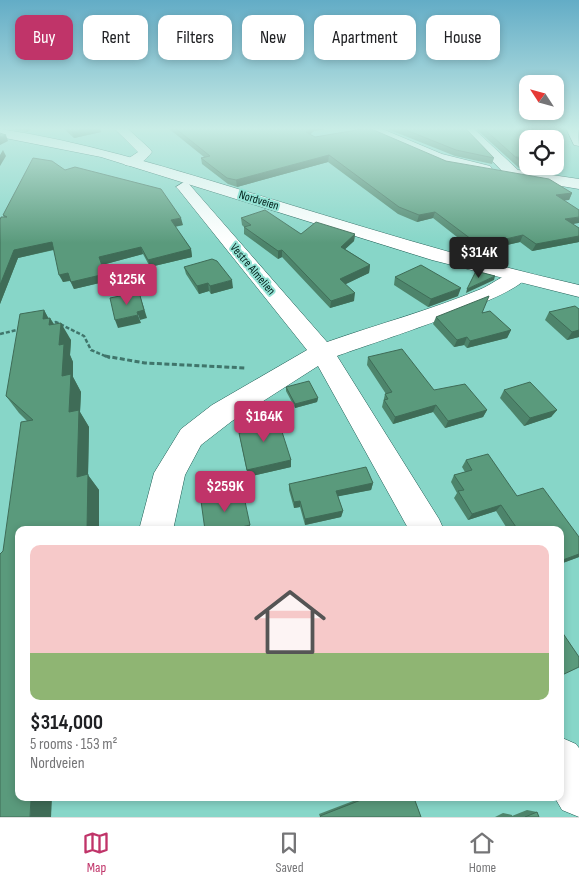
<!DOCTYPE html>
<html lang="en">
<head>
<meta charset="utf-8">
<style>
	:root { --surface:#fff; --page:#f6f6f6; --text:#202124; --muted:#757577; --line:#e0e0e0; --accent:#c03469 }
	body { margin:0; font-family:"Sofia Sans Condensed",sans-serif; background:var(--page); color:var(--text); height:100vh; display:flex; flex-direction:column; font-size:19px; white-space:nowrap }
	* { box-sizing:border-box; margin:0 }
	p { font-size:16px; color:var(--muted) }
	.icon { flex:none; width:28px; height:28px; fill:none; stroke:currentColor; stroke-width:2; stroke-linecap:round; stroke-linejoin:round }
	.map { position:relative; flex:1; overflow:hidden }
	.side { position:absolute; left:15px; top:526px; width:549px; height:275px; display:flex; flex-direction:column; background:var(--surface); border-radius:10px; box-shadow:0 2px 8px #0003 }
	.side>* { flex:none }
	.guide { position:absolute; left:15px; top:15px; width:550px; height:45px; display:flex; gap:10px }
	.needle { width:32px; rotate:306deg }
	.fabs { position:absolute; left:519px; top:75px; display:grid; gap:10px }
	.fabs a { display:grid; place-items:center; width:45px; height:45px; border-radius:10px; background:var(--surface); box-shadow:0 2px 8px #0003; font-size:25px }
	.price { position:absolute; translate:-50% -42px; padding:0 11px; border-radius:5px; background:var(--accent); color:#fff; font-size:16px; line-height:32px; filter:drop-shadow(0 1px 2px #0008) }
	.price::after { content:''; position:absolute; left:50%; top:30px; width:15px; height:11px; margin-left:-8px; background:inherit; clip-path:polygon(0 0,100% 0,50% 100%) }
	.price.current { background:#222; color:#fff }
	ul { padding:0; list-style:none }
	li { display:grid; align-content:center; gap:10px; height:265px; padding:0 15px }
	li span { display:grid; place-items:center; height:155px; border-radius:10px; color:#555 }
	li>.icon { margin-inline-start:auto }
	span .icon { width:90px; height:90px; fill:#fffc; stroke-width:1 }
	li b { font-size:21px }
	.tag { padding:0 18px; border-radius:10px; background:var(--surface); box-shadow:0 2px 8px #0003; font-size:18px; line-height:45px }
	.tag.current { background:var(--accent); color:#fff }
	.menu { display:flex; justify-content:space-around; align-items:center; height:70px; border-top:1px solid var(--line); background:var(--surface); font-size:14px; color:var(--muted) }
	.menu a { display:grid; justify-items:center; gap:2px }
	.menu .current { color:var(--accent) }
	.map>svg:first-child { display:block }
</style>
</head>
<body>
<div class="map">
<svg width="579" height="817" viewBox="0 0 579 817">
	<rect width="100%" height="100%" fill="#87d6c8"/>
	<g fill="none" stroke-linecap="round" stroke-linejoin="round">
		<defs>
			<g id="minor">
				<path d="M114,128h13l23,21 2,3c-7,9 -15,16 -27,13l-2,-3 15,-10z"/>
				<polygon points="363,128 380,128 442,154 490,166 492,169 485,173 432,160"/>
				<polygon points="460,128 473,128 518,170 579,179 579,189 508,177"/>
				<path d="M184,182l5,2 138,158c51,-18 104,-32 154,-53 14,-6 26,-19 42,-15l3,4c-14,21 -157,66 -189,78l102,163 5,11h-35l-91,-164 -86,55 -31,24 -16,30 -12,55h-34l15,-57 27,-44 31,-24 95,-55 -128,-160 -3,-3z"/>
				<polygon points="560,737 576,744 579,748 579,817 562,810 555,798 560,798"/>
			</g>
			<g id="major">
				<polygon points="566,128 578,128 579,146 574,145"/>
				<path d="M0,129c81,12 159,36 238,60 113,34 225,70 341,96v12l-147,-37 -331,-103 -101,-20z"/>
			</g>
		</defs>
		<!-- minor casing -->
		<use href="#minor" stroke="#1b5a51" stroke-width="1"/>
		<!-- major casing -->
		<use href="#major" stroke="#1b5a51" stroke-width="1"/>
		<!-- path-far1 -->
		<g stroke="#40756b" stroke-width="2.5" stroke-dasharray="4 2" stroke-linecap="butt">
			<polyline points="49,324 56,322 84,336 91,350 110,358"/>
			<polyline points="0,334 21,329"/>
		</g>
		<!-- path -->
		<polyline stroke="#40756b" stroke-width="3" stroke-dasharray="5 2.5" stroke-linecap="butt" points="105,356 145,363 246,368"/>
		<!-- minor -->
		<use href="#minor" fill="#fff" fill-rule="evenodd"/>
		<!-- major -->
		<use href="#major" fill="#fff" fill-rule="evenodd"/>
	</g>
	<!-- wall -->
	<g fill="#4d846b">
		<polygon points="4,128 33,128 27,132"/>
		<polygon points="63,128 100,128 101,132 74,138"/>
		<polygon points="168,128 332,128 314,131 310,134 315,137 446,161 572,193 569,200 564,200 573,224 579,228 579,242 532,251 520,242 476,252 433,218 417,222 398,214 328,162 237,187 228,184 202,164 201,158 204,157"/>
		<polygon points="385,128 465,128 494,158 492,164 455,156"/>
		<polygon points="475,128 542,128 528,139 528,164 524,164 522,169 519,168"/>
		<polygon points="555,151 560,159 557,165 555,165"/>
		<polygon points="65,170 183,225 175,227 191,249 192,257 150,267 143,254 102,265 108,281 74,289 70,281 63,282 54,250 18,258 0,304 0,220 4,217 3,215"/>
		<polygon points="241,218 301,234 355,234 354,241 345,249 370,265 369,273 345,284 354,301 330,308 282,257 278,259 244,234 244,227 242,225"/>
		<polygon points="184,267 233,288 211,294 209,291 199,294 186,274"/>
		<polygon points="395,277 458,296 428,307 394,285"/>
		<polygon points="579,309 579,337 567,340 545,320 549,312"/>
		<polygon points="44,310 48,318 50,318 54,324 71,340 70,355 73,362 73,377 81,392 80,412 89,427 88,475 99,490 3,551 27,421 19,413 6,396"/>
		<polygon points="482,313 511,330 507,338 467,348 464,345 454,347 433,324 436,317"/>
		<polygon points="368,357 434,390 487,410 483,417 445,428 433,412 393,424 382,407 385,394 386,394 367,365"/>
		<polygon points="286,387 318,398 317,402 295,408 286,391"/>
		<polygon points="504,390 557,410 551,417 524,426 500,398"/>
		<polygon points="247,419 291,460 291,467 248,477 239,433 249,431"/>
		<polygon points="466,460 517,496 579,537 579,557 560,564 560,530 508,530 496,511 468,520 454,498 457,493 451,482 454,475 465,472 462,467"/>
		<polygon points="373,483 371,490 338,496 343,511 341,517 305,525 300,507 294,508 289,490 289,484"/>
		<polygon points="361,798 414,798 421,817 320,817 319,814"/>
		<polygon points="527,810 537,812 539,817 495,817 503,813 512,815 512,816"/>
	</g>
	<!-- shaded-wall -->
	<g fill="#3f6c57">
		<polygon points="25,128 33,128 27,132"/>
		<polygon points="89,128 100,128 101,132 74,138 72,132"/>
		<polygon points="311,128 332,128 314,131 306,138 306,132"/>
		<polygon points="6,135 8,141 0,145 0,137"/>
		<polygon points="3,150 6,156 0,166 0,155"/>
		<polygon points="329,155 328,162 237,187 236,180"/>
		<polygon points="572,193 569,200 553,202 556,195"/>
		<polygon points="435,212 433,218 417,222 419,215"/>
		<polygon points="579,217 579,223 562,226 565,219"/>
		<polygon points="181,218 183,225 172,227 171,220"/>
		<polygon points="355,234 354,241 340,254 341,247"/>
		<polygon points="523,235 520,242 476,252 479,245"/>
		<polygon points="579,236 579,242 532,251 536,244"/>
		<polygon points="52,242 56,249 18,258 0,304 0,285 14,250"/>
		<polygon points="141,247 143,254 102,265 99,257"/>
		<polygon points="191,249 192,257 150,267 148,260"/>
		<polygon points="282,250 282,257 278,259 278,251"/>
		<polygon points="370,265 369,273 340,287 340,279"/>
		<polygon points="68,273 72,280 63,282 59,275"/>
		<polygon points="105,274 108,281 74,289 71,282"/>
		<polygon points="495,276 494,280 466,293 467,289"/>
		<polygon points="232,280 233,288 211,294 210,286"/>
		<polygon points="208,283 209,291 199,294 197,286"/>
		<polygon points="461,288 458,296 428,307 431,299"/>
		<polygon points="139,292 147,318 140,320 137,312"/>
		<polygon points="355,293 354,301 330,308 331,301"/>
		<polygon points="44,310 50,321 50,318 60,336 43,319"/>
		<polygon points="138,315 141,323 118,328 115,320"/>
		<polygon points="61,323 71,340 70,355 73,362 73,377 81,392 80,412 89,427 88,475 99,490 99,530 87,530 77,477 69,412 62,376 59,345"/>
		<polygon points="511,330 507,338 467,348 470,341"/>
		<polygon points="579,330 579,337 567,340 572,332"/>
		<polygon points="467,337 464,345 454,347 457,340"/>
		<polygon points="318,398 317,402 295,408 295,404"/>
		<polygon points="436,405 433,412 393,424 395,417"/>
		<polygon points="487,410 483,417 445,428 448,421"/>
		<polygon points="557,410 551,417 524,426 530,418"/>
		<polygon points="291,460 291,467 248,477 247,470"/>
		<polygon points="373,483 371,490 335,497 336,491"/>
		<polygon points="300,501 300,507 294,508 294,502"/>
		<polygon points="501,505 496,511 468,520 472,514"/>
		<polygon points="343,511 341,517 305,525 305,519"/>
		<polygon points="250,525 250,530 229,530"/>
		<polygon points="579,554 579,557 560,564 560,561"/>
		<polygon points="31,798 52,798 51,817 30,817"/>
	</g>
	<!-- building -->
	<g fill="#5a9a7c" stroke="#3f6c57">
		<polygon points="68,128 89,128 72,132"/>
		<polygon points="175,128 311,128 306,132 315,137 369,128 446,161 549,179 572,193 556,195 579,210 579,217 565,219 579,228 579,236 536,244 523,235 479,245 435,212 419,215 399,207 329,155 236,180 227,178 201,158 210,156"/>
		<polygon points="401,128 465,128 494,158 456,150"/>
		<polygon points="483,128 542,128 548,139 528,139 528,158 516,157 524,162 521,162"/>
		<polygon points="0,133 6,135 0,137"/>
		<polygon points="555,151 560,159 555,159"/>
		<polygon points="33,158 52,161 65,170 75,167 161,189 181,218 171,220 191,249 148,260 141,247 99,257 105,274 71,282 68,273 59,275 52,242 14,250 0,285 0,220 1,217 7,217 3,215"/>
		<polygon points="265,210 301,234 316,222 355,234 341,247 370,265 340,279 355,293 331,301 282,250 278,251 244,227 251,225 241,218"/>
		<polygon points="212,259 217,261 232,280 210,286 208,283 197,286 184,267"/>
		<polygon points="421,265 461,288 431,299 395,277"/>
		<polygon points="476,271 495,276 467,289"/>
		<polygon points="139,292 144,310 137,312 138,315 115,320 110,298"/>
		<polygon points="489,296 482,313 490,311 511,330 470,341 467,337 457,340 436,317"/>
		<polygon points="575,306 579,309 579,330 572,332 549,312"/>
		<polygon points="44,310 43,319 50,318 49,325 61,323 59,345 64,344 62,376 71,374 69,412 79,410 77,477 88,474 87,530 19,530 19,798 31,798 30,817 0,817 0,554 3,551 21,422 33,420 6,396 20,314"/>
		<polygon points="402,349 434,390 465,384 487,410 448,421 436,405 395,417 384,400 388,399 385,394 392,392 368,357"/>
		<polygon points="309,381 318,398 295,404 286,387"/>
		<polygon points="530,382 557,410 530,418 504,390"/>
		<polygon points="276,413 291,460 247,470 239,433 250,431 247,419"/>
		<polygon points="488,454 517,496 543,488 579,537 579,554 560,561 560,530 518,530 501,505 472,514 458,491 464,490 454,475 472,470 466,460"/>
		<polygon points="366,467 373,483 336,491 343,511 305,519 300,501 294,502 289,484"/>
		<polygon points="243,492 250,525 229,530 205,530 201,501"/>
		<polygon points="560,629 579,657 579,667 560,676"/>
		<polygon points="366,798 414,798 421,817 321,817 320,816"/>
		<polygon points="537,812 539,817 525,817"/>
	</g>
	<!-- sky -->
	<linearGradient id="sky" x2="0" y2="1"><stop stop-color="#63acc6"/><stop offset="0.53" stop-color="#c9ede6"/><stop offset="1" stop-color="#c9ede6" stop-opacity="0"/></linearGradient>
	<rect width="579" height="243" fill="url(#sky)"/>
	<g text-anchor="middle" stroke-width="4" stroke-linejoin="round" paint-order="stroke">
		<!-- far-street labels -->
		<g font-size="12" fill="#001e19" stroke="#94e3d5">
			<text transform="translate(259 200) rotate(17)" y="4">Nordveien</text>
			<text transform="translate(253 269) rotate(50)" y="4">Vestre Almelien</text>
		</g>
	</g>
</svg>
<div class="fabs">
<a><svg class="needle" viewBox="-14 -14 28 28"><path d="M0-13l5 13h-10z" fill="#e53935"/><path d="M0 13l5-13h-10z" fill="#757577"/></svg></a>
<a><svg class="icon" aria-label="locate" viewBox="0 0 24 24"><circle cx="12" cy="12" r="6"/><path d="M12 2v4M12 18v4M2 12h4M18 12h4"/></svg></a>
</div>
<b class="price current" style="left:479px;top:279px">$314K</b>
<b class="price" style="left:127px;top:306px">$125K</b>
<b class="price" style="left:264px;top:443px">$164K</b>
<b class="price" style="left:225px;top:513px">$259K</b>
<div class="guide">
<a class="tag current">Buy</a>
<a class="tag">Rent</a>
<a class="tag">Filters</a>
<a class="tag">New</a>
<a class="tag">Apartment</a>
<a class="tag">House</a>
</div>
<section class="side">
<ul>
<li><span style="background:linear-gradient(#f6c9c9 70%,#8fb573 0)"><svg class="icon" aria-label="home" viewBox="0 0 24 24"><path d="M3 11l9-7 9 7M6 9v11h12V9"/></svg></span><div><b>$314,000</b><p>5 rooms · 153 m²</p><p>Nordveien</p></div></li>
</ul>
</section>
</div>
<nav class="menu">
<a class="current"><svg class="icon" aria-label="map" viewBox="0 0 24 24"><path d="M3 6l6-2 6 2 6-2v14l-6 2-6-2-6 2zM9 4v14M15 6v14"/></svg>Map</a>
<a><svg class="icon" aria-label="saved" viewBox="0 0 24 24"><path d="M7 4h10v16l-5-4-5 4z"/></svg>Saved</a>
<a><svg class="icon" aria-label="home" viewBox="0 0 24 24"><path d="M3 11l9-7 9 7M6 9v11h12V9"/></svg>Home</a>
</nav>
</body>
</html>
